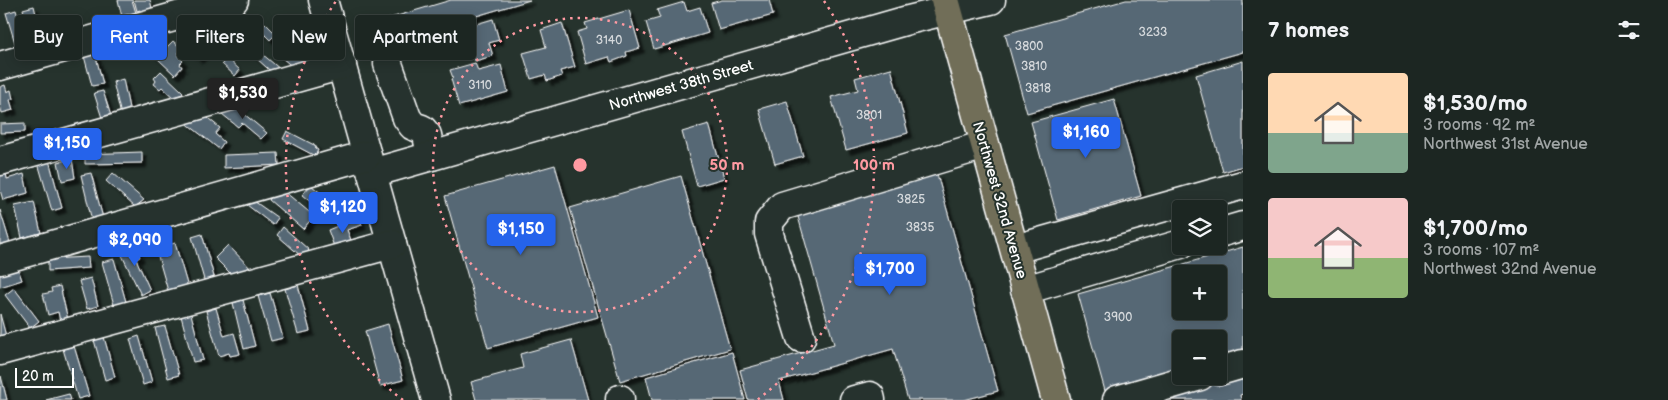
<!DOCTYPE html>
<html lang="en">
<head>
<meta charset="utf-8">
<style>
	:root { --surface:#1c2622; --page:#252e2a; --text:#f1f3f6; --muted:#a0a5a5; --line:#3a4340; --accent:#2563eb }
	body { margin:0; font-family:"Balsamiq Sans",sans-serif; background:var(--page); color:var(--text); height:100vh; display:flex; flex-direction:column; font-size:19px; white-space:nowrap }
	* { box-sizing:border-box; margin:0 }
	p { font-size:16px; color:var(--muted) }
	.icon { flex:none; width:28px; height:28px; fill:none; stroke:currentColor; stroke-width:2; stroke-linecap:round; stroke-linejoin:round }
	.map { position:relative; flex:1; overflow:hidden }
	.details { display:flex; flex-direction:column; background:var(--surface); width:425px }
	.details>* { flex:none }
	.guide { position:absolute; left:15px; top:15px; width:475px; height:45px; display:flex; gap:10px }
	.tools { position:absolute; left:1172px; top:200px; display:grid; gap:10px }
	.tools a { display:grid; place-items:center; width:55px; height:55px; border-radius:5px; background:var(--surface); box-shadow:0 2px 12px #0003,0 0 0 1px var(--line); font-size:25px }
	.scale { position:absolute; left:15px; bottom:12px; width:59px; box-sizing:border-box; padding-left:5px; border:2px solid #fff; border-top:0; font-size:14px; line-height:18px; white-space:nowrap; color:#fff; -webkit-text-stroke:4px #26332d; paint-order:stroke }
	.price { position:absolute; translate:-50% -42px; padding:0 11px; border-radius:5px; background:var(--accent); color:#fff; font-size:16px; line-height:32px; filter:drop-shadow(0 1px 2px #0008) }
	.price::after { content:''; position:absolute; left:50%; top:30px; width:15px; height:11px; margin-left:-8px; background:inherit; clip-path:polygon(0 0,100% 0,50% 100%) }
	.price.current { background:#222; color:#fff }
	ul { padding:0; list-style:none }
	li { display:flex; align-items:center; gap:15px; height:125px; padding:0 25px }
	li span { display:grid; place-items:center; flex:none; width:140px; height:100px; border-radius:5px; color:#555 }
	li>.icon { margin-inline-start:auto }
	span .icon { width:60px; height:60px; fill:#fffc; stroke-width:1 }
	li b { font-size:21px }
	h2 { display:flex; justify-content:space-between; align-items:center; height:60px; padding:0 25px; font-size:21px }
	.tag { padding:0 18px; border-radius:5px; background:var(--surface); box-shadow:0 2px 12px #0003,0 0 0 1px var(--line); font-size:18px; line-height:45px }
	.tag.current { background:var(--accent); color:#fff }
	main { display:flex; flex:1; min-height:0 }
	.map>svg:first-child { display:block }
</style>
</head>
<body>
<main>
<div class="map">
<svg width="1243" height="400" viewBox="0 0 1243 400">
	<defs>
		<filter id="shadow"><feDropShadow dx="4.5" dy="4.5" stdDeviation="1" flood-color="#0009"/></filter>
	</defs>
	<rect width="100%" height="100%" fill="#26332d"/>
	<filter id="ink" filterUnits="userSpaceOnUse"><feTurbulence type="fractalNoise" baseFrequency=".02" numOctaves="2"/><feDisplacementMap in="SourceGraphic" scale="10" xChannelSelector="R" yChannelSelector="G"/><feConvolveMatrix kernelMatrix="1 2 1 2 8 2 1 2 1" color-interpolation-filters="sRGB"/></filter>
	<g filter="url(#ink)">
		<!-- building -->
		<g fill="#576874" stroke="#fff" fill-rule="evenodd" filter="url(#shadow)">
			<polygon points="118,0 132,0 136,13 122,17"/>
			<polygon points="134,0 150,0 154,16 142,19 140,10 137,11"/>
			<polygon points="451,0 530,0 366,49 360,27"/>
			<polygon points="722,0 769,0 773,15 719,30 711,3"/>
			<polygon points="1126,0 1243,0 1243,52 1027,113 1005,34"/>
			<polygon points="684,2 687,11 700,7 708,33 654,49 646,22 660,18 657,10"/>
			<polygon points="34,6 44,47 33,49 23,9"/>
			<polygon points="16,10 27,51 18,53 6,13"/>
			<polygon points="629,10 640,48 626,52 627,56 611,62 609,57 586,64 577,32 587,29 585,23"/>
			<polygon points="220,18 239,34 234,40 240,45 235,52 204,27 209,20 215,24"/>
			<polygon points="493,19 499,40 489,43 493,56 475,61 466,27"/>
			<polygon points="265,23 276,34 270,40 259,29"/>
			<polygon points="562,23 575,67 560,71 562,76 547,81 545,75 531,79 523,53 546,47 541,30"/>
			<polygon points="183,33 204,53 198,59 177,38"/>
			<polygon points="148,34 158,44 161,40 167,47 173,41 182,49 177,55 183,61 180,64 182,67 175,75 140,42"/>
			<polygon points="285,40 308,59 302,65 299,62 294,68 276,53"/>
			<polygon points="254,47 281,70 276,76 246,49"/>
			<polygon points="95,53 103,84 92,86 84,56"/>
			<polygon points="227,58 240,70 235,76 222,64"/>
			<polygon points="1243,61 1243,166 1223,172 1196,75"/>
			<polygon points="475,63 478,71 501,65 508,92 459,106 451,79 453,78 450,70"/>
			<polygon points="891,68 908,133 846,150 831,97 858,90 855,78"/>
			<polygon points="161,71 183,92 176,100 162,87 160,89 154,84 156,81 154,78"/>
			<polygon points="123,79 130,113 121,115 113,82"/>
			<polygon points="5,85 7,92 11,90 13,99 10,100 13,110 2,113 0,105 0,87"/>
			<polygon points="103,91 111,116 102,118 94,93"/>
			<polygon points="1114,99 1141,196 1058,220 1031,122"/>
			<polygon points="787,101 803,156 775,164 759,109"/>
			<polygon points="231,103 267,133 261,139 242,123 238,127 222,114"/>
			<polygon points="203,114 220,128 215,134 224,142 219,149 185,122 191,115 198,121"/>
			<polygon points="25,123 25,132 0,133 0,124"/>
			<polygon points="709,124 724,178 697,186 682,132"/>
			<polygon points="287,131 316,146 315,148 318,150 315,156 283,139"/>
			<polygon points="142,152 142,163 85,164 85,154"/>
			<polygon points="278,153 279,165 224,168 224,155"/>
			<polygon points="72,159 75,178 62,181 58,162"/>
			<polygon points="49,160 62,208 52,211 38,163"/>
			<polygon points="555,165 598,317 488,348 445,196"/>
			<polygon points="5,167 7,179 24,174 28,193 3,200 0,190 0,169"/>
			<polygon points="91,173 103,218 92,221 81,175"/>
			<polygon points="113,173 144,200 135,207 106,181"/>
			<polygon points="937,174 998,391 964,400 908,400 893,349 779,381 784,400 748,400 740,370 834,344 797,213"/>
			<polygon points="681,176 730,349 620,381 570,208"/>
			<polygon points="311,185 343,212 335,222 302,195"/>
			<polygon points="279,187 314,216 303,229 269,200"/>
			<polygon points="251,199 278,218 273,225 247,205"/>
			<polygon points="34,202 41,233 22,238 15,206"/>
			<polygon points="0,210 11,246 2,249 0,242"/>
			<polygon points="359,217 362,225 347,230 353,245 336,252 328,230"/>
			<polygon points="283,227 309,250 302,257 277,235"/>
			<polygon points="202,234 216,284 206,287 192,237"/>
			<polygon points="133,243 140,257 136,259 150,290 141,295 119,249"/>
			<polygon points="164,243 165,246 175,243 189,291 178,294 176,288 168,291 155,246"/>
			<polygon points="228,245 254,272 238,281 215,258"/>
			<path d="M1243,247v105l-24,7v-20h-38v30l-76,22 -27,-97zM1181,274h38v37h-38z"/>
			<polygon points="88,257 89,268 48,271 48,259"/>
			<polygon points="114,259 128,309 116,312 102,262"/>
			<polygon points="17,266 22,280 0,287 0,271"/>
			<polygon points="91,278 98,306 87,309 79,281"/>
			<polygon points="298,285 310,331 298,334 285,289"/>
			<polygon points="60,286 68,320 60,321 58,312 48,315 43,294 52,292 51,288"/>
			<polygon points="14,288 39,321 30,328 5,295"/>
			<polygon points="270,293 283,338 271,341 258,296"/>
			<polygon points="243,300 255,346 244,349 233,303"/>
			<polygon points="216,308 224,336 234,333 240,354 230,356 229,353 219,356 206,311"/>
			<polygon points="0,314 7,340 0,342"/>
			<polygon points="191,314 203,360 193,362 181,316"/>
			<polygon points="388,324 403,380 380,386 365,331"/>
			<polygon points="165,326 179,375 168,378 155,328"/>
			<polygon points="139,336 152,382 143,385 130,339"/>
			<polygon points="104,337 115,377 105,380 94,340"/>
			<polygon points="571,340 588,400 476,400 471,382 523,368 520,354"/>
			<polygon points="74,346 89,396 78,399 63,349"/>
			<polygon points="732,352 745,400 652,400 646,377"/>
			<polygon points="1243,372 1243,394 1240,395 1241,400 1148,400"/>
			<polygon points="1,376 7,400 0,400"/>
			<polygon points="69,394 71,400 46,400"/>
		</g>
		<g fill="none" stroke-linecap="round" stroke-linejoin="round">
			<defs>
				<g id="minor">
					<polyline points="323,0 436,400"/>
					<polyline points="388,64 407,118 413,126 422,129 427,135 431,156"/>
					<polyline points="0,66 234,0"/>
					<polyline points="0,161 342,65"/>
					<polyline points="372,173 908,20 991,0"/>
					<polyline points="1219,233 1243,226"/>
					<polyline points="1015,249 1243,185"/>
					<polyline points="0,260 367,155"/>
					<polyline points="1025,290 1181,244"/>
					<polyline points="801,338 769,234 769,222 782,206 985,145"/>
					<polyline points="0,351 392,244"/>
					<polyline points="1219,371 1243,364"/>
					<polyline points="620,399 620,400"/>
					<polyline points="854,400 870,396 871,400"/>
					<polyline points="1117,400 1200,376"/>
				</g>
				<polyline id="major" points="945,0 1056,400"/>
			</defs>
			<!-- minor casing -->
			<use href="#minor" stroke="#fff" stroke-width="31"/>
			<!-- major casing -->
			<use href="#major" stroke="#fff" stroke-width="31"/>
			<!-- minor -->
			<use href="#minor" stroke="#26332d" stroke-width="28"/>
			<!-- major -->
			<use href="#major" stroke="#716e59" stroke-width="28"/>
		</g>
	</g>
	<!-- distance rings -->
	<g fill="none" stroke="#ff9aa2" stroke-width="2.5" stroke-dasharray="2.5 5">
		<circle cx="580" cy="165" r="147"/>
		<path d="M403 400A294 294 0 0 1 336 1M824 1A294 294 0 0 1 757 400"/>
	</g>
	<g text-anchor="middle" stroke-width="4" stroke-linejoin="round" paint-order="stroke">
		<!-- number labels -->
		<g font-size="12" fill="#d5d9dc">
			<text x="1153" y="36">3233</text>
			<text x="609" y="44">3140</text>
			<text x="1029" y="50">3800</text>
			<text x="1034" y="70">3810</text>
			<text x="480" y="89">3110</text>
			<text x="1038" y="92">3818</text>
			<text x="869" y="119">3801</text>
			<text x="911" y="203">3825</text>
			<text x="920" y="231">3835</text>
			<text x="1118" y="321">3900</text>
		</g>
		<!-- street labels -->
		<g font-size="15" fill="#fff" stroke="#26332d">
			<text transform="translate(681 85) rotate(-16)" y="5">Northwest 38th Street</text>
			<text transform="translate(1000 200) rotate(74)" y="5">Northwest 32nd Avenue</text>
		</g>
	</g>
	<circle cx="580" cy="165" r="8" fill="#ff9aa2" stroke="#26332d" stroke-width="2.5"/>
	<g font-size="15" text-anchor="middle" font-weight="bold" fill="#ff9aa2" stroke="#26332d" stroke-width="4" stroke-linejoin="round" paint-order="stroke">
		<text x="727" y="170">50 m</text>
		<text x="874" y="170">100 m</text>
	</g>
</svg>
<div class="tools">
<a><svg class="icon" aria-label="layers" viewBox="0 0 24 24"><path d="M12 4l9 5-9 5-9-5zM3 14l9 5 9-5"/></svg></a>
<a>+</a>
<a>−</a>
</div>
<div class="scale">20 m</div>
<b class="price current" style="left:243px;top:120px">$1,530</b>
<b class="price" style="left:1086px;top:159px">$1,160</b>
<b class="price" style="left:67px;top:170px">$1,150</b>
<b class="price" style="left:343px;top:234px">$1,120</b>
<b class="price" style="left:521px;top:256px">$1,150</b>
<b class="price" style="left:135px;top:267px">$2,090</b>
<b class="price" style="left:890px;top:296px">$1,700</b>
<div class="guide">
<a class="tag">Buy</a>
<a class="tag current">Rent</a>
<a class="tag">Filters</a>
<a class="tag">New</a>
<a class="tag">Apartment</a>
</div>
</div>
<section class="details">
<h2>7 homes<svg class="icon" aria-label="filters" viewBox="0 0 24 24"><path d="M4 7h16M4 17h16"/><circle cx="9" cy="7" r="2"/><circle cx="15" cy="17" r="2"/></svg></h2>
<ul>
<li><span style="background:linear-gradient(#ffd9b3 60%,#7fa58c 0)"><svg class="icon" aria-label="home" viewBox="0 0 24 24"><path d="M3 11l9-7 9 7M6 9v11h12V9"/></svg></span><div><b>$1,530/mo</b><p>3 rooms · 92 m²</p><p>Northwest 31st Avenue</p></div></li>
<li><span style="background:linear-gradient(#f6c9c9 60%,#8fb573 0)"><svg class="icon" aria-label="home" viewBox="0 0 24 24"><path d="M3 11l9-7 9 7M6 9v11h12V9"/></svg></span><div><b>$1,700/mo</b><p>3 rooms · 107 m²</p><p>Northwest 32nd Avenue</p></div></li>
</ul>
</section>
</main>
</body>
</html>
